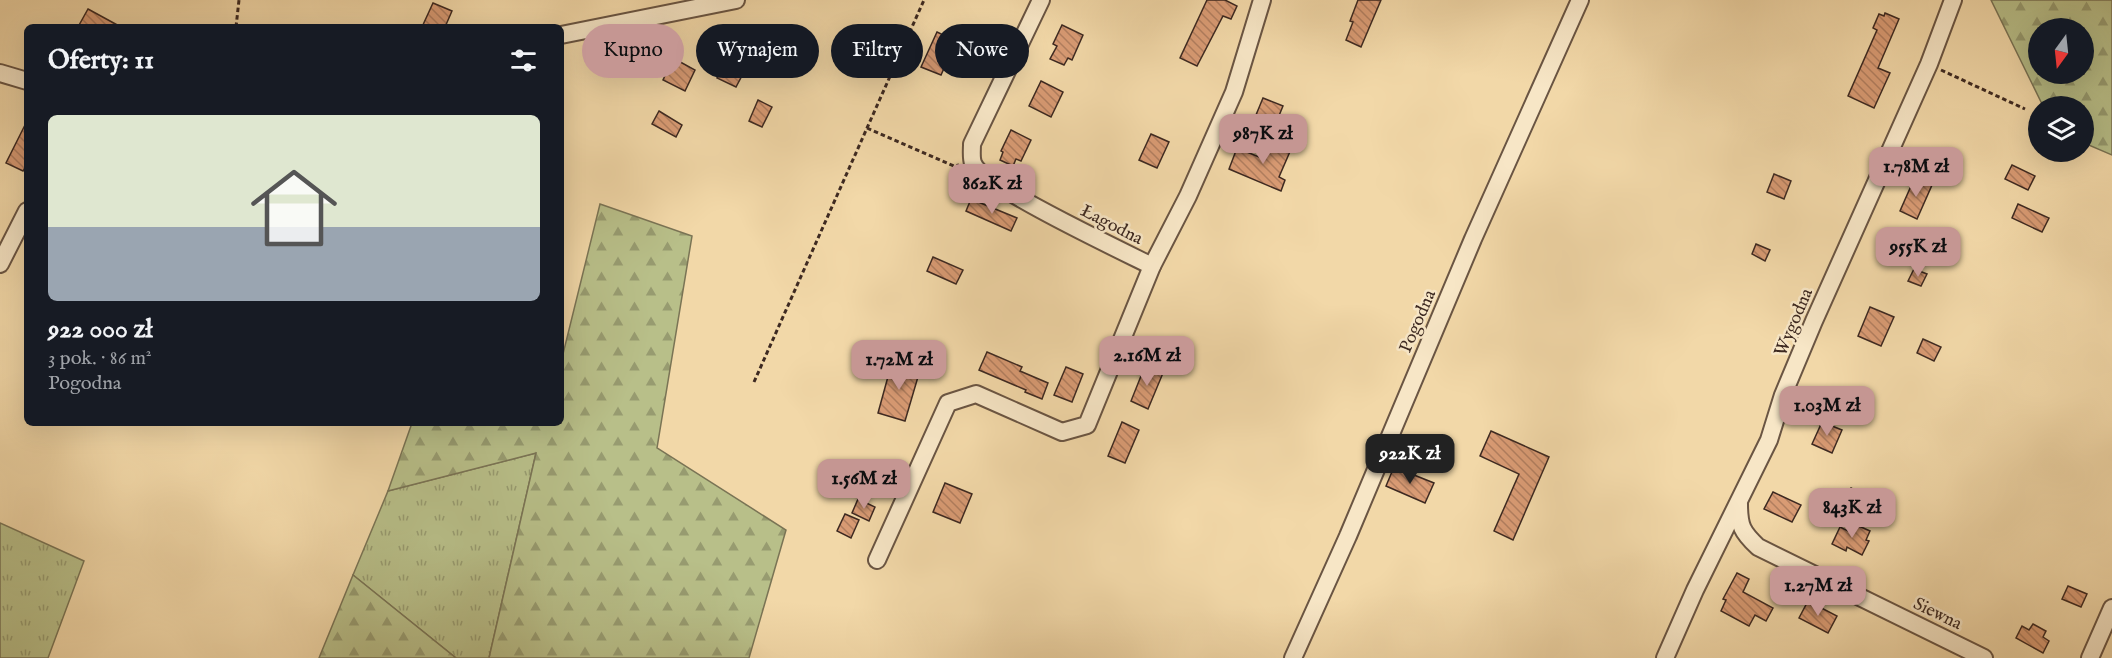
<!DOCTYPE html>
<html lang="pl">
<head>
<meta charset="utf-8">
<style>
	:root { --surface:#171b24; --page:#20242c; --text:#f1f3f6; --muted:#9ea1a6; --accent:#c59692 }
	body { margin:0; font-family:"IM FELL English",serif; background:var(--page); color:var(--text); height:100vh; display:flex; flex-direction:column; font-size:22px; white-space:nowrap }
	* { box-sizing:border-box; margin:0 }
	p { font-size:20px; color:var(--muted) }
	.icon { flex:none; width:33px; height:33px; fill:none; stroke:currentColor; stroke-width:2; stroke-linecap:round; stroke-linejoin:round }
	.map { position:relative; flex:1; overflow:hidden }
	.details { position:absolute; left:24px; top:24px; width:540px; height:402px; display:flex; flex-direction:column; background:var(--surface); border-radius:9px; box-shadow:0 6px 24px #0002 }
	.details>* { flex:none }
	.top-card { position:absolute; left:582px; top:24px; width:570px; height:54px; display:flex; gap:12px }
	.needle { width:39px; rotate:195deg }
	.fabs { position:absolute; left:2028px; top:18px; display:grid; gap:12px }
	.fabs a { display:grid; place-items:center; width:66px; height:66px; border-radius:50%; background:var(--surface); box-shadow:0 6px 24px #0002; font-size:30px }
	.price { position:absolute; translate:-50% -51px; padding:0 14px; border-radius:12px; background:var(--accent); color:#111; font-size:20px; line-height:39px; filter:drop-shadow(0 2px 3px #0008) }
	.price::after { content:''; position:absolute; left:50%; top:36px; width:18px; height:14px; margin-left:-9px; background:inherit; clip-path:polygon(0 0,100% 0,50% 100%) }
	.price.on { background:#222; color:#fff }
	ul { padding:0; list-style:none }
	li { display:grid; align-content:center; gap:12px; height:318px; padding:0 24px }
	li span { display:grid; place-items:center; height:186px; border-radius:9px; color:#555 }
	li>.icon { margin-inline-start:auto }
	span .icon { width:108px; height:108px; fill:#fffc; stroke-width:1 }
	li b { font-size:26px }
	h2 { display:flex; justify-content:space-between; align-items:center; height:72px; padding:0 24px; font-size:26px }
	.pill { padding:0 21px; border-radius:27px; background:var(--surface); box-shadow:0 6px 24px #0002; font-size:21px; line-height:54px }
	.pill.on { background:var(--accent); color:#111 }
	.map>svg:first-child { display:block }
</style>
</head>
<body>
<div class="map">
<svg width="2112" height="658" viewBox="0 0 2112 658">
	<defs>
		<pattern id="grass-tufts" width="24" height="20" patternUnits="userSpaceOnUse" patternTransform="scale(1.5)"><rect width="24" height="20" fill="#b8bf89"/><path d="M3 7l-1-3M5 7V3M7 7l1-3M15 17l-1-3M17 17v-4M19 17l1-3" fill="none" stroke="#979b70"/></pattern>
		<pattern id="forest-firs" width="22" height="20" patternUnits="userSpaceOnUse" patternTransform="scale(1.5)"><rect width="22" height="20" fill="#b8bf89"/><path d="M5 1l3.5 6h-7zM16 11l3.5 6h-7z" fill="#979b70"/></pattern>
		<pattern id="building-back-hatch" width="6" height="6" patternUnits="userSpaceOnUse" patternTransform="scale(1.5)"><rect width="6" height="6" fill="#d99b74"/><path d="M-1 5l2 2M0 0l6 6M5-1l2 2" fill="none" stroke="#b17e5f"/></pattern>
	</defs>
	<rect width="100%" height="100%" fill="#f2d8a8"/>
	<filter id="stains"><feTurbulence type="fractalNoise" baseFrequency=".00333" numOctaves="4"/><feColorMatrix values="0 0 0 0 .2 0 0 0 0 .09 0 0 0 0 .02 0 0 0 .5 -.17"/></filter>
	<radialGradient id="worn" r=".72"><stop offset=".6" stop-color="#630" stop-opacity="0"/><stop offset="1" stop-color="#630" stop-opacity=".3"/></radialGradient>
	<!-- grass -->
	<g fill="url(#grass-tufts)" stroke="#7a7455" stroke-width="1.5">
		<polygon points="536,453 489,658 456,658 353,575 388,491"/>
		<polygon points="0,523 84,561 48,658 0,658"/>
	</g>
	<!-- forest -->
	<g fill="url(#forest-firs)" stroke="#7a7455" stroke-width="1.5" fill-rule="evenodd">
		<path d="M1991,0h121v155l-28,-12v-37h-41zM2038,28h46v46h-46z"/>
		<polygon points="600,204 692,236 657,448 786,530 749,658 489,658 536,453 388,491 412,423 561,423 561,362"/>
		<polygon points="353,575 456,658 319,658"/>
	</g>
	<!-- building -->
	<g fill="url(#building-back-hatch)" stroke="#3d2921" stroke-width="1.5">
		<polygon points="1207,0 1225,0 1237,6 1231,19 1223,16 1197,66 1180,58"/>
		<polygon points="1358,0 1381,0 1361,47 1346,40 1353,22 1350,21"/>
		<polygon points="433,3 452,11 445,27 422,27"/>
		<polygon points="88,9 121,27 78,27"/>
		<polygon points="1885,13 1899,19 1878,68 1890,73 1874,108 1848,96 1877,30 1873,28 1879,14 1884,16"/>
		<polygon points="1062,25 1083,35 1072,60 1068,58 1064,65 1050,59 1057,46 1053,44"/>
		<polygon points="937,32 956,41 941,75 921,67"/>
		<polygon points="727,57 747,66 736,87 717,78"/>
		<polygon points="673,58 695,70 685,91 663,80"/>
		<polygon points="1041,81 1063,92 1051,117 1029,106"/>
		<polygon points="1263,98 1283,106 1271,135 1251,127"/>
		<polygon points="758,100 772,107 762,127 749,121"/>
		<polygon points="659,111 682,125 676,137 652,124"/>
		<polygon points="27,121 27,164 23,171 6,163"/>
		<polygon points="1011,130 1031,140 1021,161 1016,159 1013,166 1000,160 1003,152 1001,151"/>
		<polygon points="1151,134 1169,142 1157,168 1139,160"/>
		<polygon points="1272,139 1292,147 1279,177 1285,180 1281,191 1229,169 1237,148 1264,159"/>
		<polygon points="2012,165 2035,176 2028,190 2005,179"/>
		<polygon points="1774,174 1791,181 1784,199 1767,192"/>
		<polygon points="1915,177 1932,185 1917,219 1900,211"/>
		<polygon points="971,199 1017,218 1011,231 966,211"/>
		<polygon points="2018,204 2049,218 2042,232 2012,218"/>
		<polygon points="1756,244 1770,250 1765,261 1752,254"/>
		<polygon points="933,257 963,270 956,284 927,271"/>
		<polygon points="1914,269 1927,274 1921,286 1908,281"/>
		<polygon points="1870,307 1894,317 1881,346 1858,336"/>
		<polygon points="1923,339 1941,347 1934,361 1917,353"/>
		<polygon points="987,352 1022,367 1020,371 1048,383 1042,399 1025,392 1026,390 979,370"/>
		<polygon points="892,362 920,370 905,421 878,413"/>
		<polygon points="1145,366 1163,373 1148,409 1131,401"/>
		<polygon points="1066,367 1083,374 1072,402 1054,395"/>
		<polygon points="1122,422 1139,430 1125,463 1108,456"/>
		<polygon points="1822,422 1842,430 1832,453 1812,444"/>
		<polygon points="1491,431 1549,457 1513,540 1494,531 1519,474 1480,456"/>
		<polygon points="1394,467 1434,483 1425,503 1386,486"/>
		<polygon points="945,483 972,494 960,523 933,512"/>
		<polygon points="1851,488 1862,494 1856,507 1845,501"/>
		<polygon points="1773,492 1801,505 1792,522 1764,509"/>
		<polygon points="858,499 875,507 869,521 852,513"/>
		<polygon points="845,514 859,520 851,538 837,531"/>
		<polygon points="1852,523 1870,531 1866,540 1869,541 1862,555 1847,547 1846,551 1832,544 1840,527 1848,531"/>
		<polygon points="1737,573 1749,579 1743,592 1773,608 1766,621 1755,615 1749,626 1721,611 1726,600 1723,599"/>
		<polygon points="2068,586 2087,594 2081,607 2062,599"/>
		<polygon points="1808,601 1837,616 1828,633 1799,618"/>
		<polygon points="2033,624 2046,631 2043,637 2049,641 2043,653 2016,638 2022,626 2029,630"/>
	</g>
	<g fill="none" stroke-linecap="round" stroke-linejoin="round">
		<defs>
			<g id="minor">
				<path d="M1041,0l-69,144c0,6 -1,14 1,19 7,21 151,89 179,103"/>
				<polyline points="561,35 736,0"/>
				<polyline points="0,73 27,81"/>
				<polyline points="0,264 27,211"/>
				<path d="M1739,504c0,22 3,28 19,43l226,111"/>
				<polyline points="877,560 948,403 976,394 1062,432 1087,425 1152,266 1188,196 1234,92 1262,0"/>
				<polyline points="1293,658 1348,536 1473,239 1580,0"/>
				<polyline points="1665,658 1695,590 1769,440 1783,395 1814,321 1929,64 1953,0"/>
				<polyline points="2090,658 2112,608"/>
			</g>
		</defs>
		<!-- minor casing -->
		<use href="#minor" stroke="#6a5543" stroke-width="20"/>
		<!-- path -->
		<g stroke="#3d2921" stroke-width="3" stroke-dasharray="4.5 3" stroke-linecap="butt">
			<polyline points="236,27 239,0"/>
			<polyline points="1941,70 2025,109"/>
			<polyline points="867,128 954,166 959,165"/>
			<polyline points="754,382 924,0"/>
		</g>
		<!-- minor -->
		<use href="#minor" stroke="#f7e6c6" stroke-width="16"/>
	</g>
	<g text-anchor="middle" stroke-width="5" stroke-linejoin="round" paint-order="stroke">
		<!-- street labels -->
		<g font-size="18" fill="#3d2921" stroke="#f7e6c6">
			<text transform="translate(1112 224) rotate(27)" y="6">Łagodna</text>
			<text transform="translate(1417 321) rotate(-67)" y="6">Pogodna</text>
			<text transform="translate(1793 322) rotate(-67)" y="6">Wygodna</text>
			<text transform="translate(1938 613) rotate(26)" y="6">Siewna</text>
		</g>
	</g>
	<rect width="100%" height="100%" filter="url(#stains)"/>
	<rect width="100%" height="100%" fill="url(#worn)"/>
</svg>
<div class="fabs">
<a><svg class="needle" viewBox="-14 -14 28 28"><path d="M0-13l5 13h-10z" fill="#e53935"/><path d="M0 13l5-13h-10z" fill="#9ea1a6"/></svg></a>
<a><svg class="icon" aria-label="layers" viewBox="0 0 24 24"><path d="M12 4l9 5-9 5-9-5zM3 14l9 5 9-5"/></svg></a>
</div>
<b class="price" style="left:1263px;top:165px">987K zł</b>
<b class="price" style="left:1916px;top:198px">1.78M zł</b>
<b class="price" style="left:992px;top:215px">862K zł</b>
<b class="price" style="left:1918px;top:278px">955K zł</b>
<b class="price" style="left:1147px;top:387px">2.16M zł</b>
<b class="price" style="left:899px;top:391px">1.72M zł</b>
<b class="price" style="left:1827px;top:437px">1.03M zł</b>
<b class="price on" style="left:1410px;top:485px">922K zł</b>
<b class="price" style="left:864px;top:510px">1.56M zł</b>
<b class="price" style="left:1852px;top:539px">843K zł</b>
<b class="price" style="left:1818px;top:617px">1.27M zł</b>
<div class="top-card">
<a class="pill on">Kupno</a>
<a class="pill">Wynajem</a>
<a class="pill">Filtry</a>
<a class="pill">Nowe</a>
</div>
<section class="details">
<h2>Oferty: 11<svg class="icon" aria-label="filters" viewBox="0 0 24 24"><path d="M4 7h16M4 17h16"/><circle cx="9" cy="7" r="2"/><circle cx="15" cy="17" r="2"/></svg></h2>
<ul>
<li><span style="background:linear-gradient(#dfe7d0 60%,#9aa5b1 0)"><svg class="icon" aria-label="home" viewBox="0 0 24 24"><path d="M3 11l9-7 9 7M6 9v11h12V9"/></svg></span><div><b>922 000 zł</b><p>3 pok. · 86 m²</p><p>Pogodna</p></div></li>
</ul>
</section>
</div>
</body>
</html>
